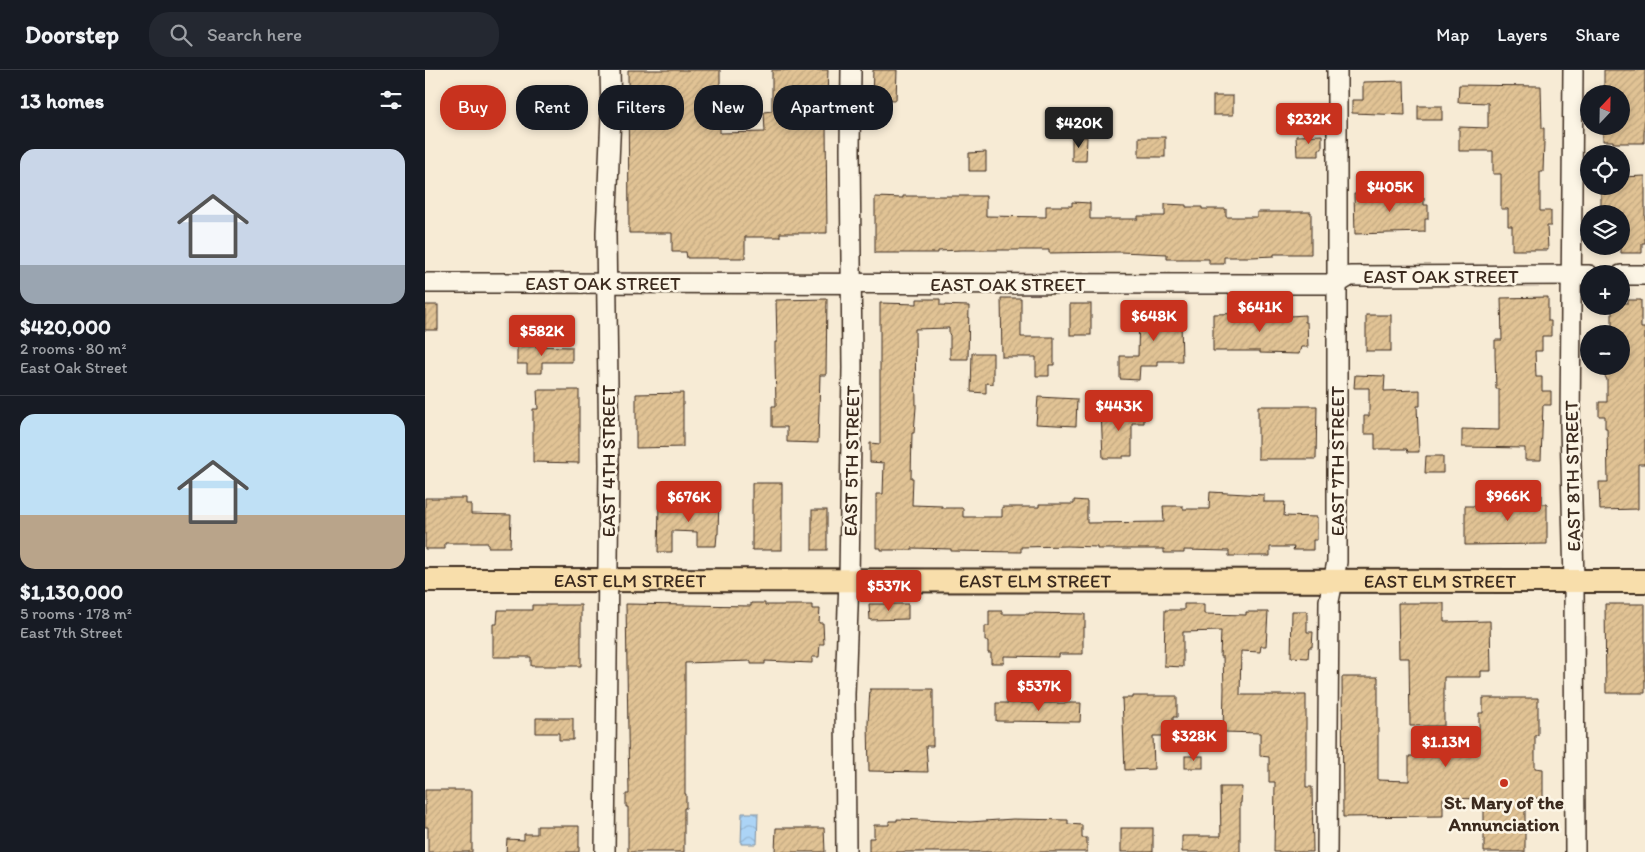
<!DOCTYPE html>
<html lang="en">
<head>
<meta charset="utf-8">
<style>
	:root { --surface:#171b24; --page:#242831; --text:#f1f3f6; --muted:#9ea1a6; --line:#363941; --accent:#c8321e }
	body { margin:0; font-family:Itim,sans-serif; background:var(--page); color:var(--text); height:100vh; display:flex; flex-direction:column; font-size:19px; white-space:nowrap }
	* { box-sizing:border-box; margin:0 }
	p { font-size:16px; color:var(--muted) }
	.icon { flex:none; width:28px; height:28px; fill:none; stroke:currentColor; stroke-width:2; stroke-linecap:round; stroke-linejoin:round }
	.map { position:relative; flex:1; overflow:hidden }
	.sheet { display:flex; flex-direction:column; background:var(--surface); width:425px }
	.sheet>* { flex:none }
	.banner { position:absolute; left:15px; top:15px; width:475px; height:45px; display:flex; gap:10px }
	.needle { width:32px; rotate:22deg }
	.controls { position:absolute; left:1155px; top:15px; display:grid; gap:10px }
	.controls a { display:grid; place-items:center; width:50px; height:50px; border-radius:50%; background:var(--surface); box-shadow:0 2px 8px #0003; font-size:25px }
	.price { position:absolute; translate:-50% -42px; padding:0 11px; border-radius:5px; background:var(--accent); color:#fff; font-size:16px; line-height:32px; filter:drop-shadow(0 1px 2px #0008) }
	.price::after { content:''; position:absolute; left:50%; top:30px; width:15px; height:11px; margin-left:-8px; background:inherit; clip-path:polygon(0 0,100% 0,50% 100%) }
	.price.on { background:#222; color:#fff }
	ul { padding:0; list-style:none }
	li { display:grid; align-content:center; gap:10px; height:265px; padding:0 20px }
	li+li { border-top:1px solid var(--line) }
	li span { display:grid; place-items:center; height:155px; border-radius:15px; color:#555 }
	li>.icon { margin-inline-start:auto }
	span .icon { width:90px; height:90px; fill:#fffc; stroke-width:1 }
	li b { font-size:21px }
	h2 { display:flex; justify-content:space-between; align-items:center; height:60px; padding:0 20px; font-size:21px }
	.chip { padding:0 18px; border-radius:20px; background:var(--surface); box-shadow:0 2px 8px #0003; font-size:18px; line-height:45px }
	.chip.on { background:var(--accent); color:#fff }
	header { display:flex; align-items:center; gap:30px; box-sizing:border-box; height:70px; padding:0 25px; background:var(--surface); border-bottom:1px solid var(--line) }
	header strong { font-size:24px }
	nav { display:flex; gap:28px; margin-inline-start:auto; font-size:18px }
	.search { width:350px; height:45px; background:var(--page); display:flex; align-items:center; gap:12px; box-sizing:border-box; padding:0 18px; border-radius:20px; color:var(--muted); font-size:19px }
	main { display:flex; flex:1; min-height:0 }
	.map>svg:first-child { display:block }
</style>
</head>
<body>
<header>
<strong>Doorstep</strong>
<div class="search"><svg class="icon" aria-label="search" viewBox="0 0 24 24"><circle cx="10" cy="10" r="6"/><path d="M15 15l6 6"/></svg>Search here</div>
<nav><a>Map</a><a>Layers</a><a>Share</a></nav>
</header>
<main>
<section class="sheet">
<h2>13 homes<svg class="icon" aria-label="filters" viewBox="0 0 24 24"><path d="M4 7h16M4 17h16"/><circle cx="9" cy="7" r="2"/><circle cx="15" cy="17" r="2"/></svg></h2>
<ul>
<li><span style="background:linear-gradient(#c9d6e8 75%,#9aa5b1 0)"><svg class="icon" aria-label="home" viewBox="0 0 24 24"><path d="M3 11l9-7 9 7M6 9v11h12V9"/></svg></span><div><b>$420,000</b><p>2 rooms · 80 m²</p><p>East Oak Street</p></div></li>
<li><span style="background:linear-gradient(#bfe0f5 65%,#b9a48a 0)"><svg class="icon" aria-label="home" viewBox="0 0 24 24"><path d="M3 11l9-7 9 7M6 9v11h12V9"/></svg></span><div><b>$1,130,000</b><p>5 rooms · 178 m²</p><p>East 7th Street</p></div></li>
</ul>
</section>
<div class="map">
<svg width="1220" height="782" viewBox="0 0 1220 782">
	<defs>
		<pattern id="water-waves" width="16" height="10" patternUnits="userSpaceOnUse" patternTransform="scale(1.25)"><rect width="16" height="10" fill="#acd4f6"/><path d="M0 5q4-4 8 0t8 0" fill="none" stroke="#95b6d2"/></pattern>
		<pattern id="building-hatch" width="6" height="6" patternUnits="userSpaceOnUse" patternTransform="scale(1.25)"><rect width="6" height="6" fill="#e1c395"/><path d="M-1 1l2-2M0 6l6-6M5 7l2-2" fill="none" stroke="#c2a880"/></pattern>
	</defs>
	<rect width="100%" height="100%" fill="#f7ebd5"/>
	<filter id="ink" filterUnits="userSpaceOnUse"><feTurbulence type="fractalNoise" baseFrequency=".02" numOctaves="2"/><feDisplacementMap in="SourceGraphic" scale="10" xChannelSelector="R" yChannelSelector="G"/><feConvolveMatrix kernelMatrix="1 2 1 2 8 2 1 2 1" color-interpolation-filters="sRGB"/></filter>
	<g filter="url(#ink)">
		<!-- water -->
		<polygon fill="url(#water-waves)" stroke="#7f90a0" points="317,743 333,743 332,774 316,774"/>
		<!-- building -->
		<g fill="url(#building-hatch)" stroke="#3b2a1e">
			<polygon points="203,0 295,0 295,63 340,62 339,42 347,41 347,0 403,0 401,54 402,163 355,163 355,167 320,167 320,188 262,188 261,182 247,182 247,163 204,163"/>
			<polygon points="448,0 472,0 471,30 447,29"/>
			<polygon points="1179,0 1220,0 1219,73 1188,73 1188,71 1178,71 1178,56 1196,56 1196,24 1179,24"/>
			<polygon points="979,11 980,45 927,43 927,30 938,30 938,12"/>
			<polygon points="1034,15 1116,16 1117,58 1119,58 1119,72 1118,102 1115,102 1115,141 1126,141 1126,156 1122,156 1123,180 1087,180 1087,156 1083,156 1083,139 1076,139 1076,104 1068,104 1068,81 1034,81 1034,57 1063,58 1063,33 1033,32"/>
			<rect x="788" y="26" width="20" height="19"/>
			<rect x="993" y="36" width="24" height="14"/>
			<polygon points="897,65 897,79 894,79 894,86 872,86 871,66"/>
			<polygon points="647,67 662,67 661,91 647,91"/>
			<rect x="714" y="67" width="26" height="20"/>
			<polygon points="561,82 561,101 544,101 544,83"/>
			<polygon points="1220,106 1220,173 1217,173 1217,183 1196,183 1196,144 1176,144 1176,116 1196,116 1196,107"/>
			<polygon points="996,122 996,128 999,128 999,135 1003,135 1003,149 1000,149 1000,162 930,164 929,124"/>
			<polygon points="478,126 561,126 561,146 621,147 621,136 647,136 647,132 665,133 665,149 713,149 713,146 740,146 740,134 761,135 761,137 777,137 777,139 801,139 801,147 832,147 832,142 886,142 886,184 849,184 849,186 827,187 799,187 799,194 784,194 784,189 742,189 742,184 695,182 624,183 624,180 537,180 513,181 513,183 450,183 450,127 478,128"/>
			<polygon points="1123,227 1123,251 1126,251 1126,266 1117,266 1117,281 1110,281 1111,307 1117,307 1117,321 1126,321 1126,335 1118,335 1116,390 1100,390 1100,378 1037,377 1037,359 1074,360 1074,319 1071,319 1070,285 1070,270 1077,270 1076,228"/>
			<polygon points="576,228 596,228 596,267 629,267 629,295 624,295 624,306 611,306 611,287 577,287"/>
			<polygon points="402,229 401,305 395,305 393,373 362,372 362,357 347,357 347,336 351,336 350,289 350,272 352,272 351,230"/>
			<polygon points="492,229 515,229 515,235 544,236 543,289 525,289 525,265 524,264 524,258 490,259 491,337 489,363 487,363 486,408 488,408 487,435 517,436 517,438 538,438 538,447 577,447 577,437 614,437 614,434 649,434 649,430 662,431 662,453 739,452 738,436 758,436 758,439 784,439 785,422 839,425 839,432 860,432 859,446 892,447 892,470 888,470 888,480 868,480 869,477 845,477 845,486 804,486 804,481 759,480 759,483 739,483 739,479 672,479 672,477 642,476 596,477 596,482 526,481 526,479 487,478 487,480 456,480 456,478 451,478 451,424 458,424 459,393 445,392 445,373 455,374 455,233 492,234"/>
			<polygon points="1203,230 1216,230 1216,258 1220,258 1220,394 1213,394 1213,439 1175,440 1174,412 1183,412 1182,358 1180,358 1180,346 1174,346 1174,332 1182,332 1182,310 1176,298 1196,298 1196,264 1187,264 1187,236 1196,236 1196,233 1203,233"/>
			<rect x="645" y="234" width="21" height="31"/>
			<rect x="0" y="235" width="13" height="25"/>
			<polygon points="714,239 752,240 752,252 756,252 757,291 732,291 732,296 715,296 714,310 695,309 695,286 713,286"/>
			<polygon points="836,243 850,243 850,247 880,245 880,252 882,252 883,277 876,277 874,284 835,283 835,281 788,281 788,244"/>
			<rect x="941" y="245" width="25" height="36"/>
			<polygon points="92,276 147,277 147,292 117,292 117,303 102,303 102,294 92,294"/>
			<polygon points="547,283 568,283 568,314 561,313 561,323 546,322"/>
			<polygon points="930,305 960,306 959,321 995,320 995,336 992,336 994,382 983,382 982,379 950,379 950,364 939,364 939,346 944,346 944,318 929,318"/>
			<polygon points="112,320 154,320 154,393 108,392 108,339 113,339"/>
			<polygon points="258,323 258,377 211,378 211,324"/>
			<polygon points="613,327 652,329 651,356 611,354"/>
			<polygon points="833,336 892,336 891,389 833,389"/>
			<polygon points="719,340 719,353 707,353 707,386 698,386 698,388 678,388 676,341"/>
			<polygon points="1001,386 1018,386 1018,403 1000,403"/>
			<rect x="327" y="413" width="30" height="67"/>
			<polygon points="1081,425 1117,425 1117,434 1122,434 1122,474 1040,475 1040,436 1081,436"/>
			<polygon points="0,428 41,428 41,434 46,434 46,444 86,445 85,477 63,477 63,473 20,473 20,479 0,479"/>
			<polygon points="274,428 294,428 293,464 292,464 291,476 272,476 272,462 247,461 247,482 233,482 234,434 274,435"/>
			<rect x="387" y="440" width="15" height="40"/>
			<polygon points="326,533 340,533 340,535 387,535 387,539 395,539 394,553 398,553 399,574 395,574 394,587 387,587 387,593 340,591 340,594 326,594 326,591 260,593 260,724 261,724 261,738 259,738 259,782 203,782 203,737 201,737 201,724 204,724 201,534 326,536"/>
			<polygon points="973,533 1019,533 1019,552 1065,551 1066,601 1056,601 1056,607 1019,607 1019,656 985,656 984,588 974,588"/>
			<polygon points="444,534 483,534 483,549 445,550"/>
			<polygon points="759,534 779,534 779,544 821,545 821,542 843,542 841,576 836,576 835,582 816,581 815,625 881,625 881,717 887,717 888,782 849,782 850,712 844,712 844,687 835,686 835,663 798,662 799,618 798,587 795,587 796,561 758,562 758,597 739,596 740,540 759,540"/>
			<polygon points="1180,534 1220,534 1220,623 1181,623"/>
			<polygon points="107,535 156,535 156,596 106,596 106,587 68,587 68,554 72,554 73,540 107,540"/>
			<polygon points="564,541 577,541 577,544 604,544 604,543 660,544 660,558 658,558 658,584 634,584 634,587 579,586 579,593 566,593 566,583 563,583 563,571 560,571 560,556 564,556"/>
			<polygon points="867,541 882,541 882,562 888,562 887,577 884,577 883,588 866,587"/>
			<polygon points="917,607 953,607 953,710 984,711 984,686 1039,686 1039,679 1054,679 1054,643 1058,643 1058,628 1113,628 1113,665 1110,665 1110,698 1118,699 1118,728 1100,728 1100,782 1059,782 1059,729 1018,728 1018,746 918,747"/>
			<polygon points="445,619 508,619 508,676 501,676 503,702 444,701 443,653"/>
			<polygon points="708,626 752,626 752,647 748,647 748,666 728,666 729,699 700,700 697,628 708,628"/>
			<polygon points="571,633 656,633 655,652 571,651"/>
			<polygon points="111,648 148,648 148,670 134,670 134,663 111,663"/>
			<rect x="760" y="686" width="18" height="12"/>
			<polygon points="795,717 817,717 816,733 815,733 815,782 757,782 757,766 796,766"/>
			<polygon points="0,720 47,720 47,782 3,782 3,757 0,757"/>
			<polygon points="472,749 545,752 588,749 643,750 643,754 657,755 657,768 662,768 662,782 444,782 444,768 449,768 449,755 464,755 464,751 472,751"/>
			<polygon points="112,756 154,756 154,782 81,782 82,769 99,770 99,764 112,764"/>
			<polygon points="351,758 399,758 400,782 350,782"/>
			<rect x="696" y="758" width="32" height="24"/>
		</g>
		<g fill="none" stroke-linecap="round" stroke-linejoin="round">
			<defs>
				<g id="minor">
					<polyline points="1148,0 1145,355 1149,511 1150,782"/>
					<polyline points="1196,205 1220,205"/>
					<polyline points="0,213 900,214 912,214 925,206 1164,205"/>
					<polyline points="180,782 184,394 181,163 186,45 185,0"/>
					<polyline points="421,782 420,624 424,509 427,298 425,79 426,0"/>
					<polyline points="902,782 904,531 912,492 912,0"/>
				</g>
				<g id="major">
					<path id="s1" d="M0,510l1220,1"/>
				</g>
			</defs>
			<!-- minor casing -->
			<use href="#minor" stroke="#3b2a1e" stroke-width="22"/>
			<!-- major casing -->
			<use href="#major" stroke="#3b2a1e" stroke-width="26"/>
			<!-- minor -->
			<use href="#minor" stroke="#fcf5e5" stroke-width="19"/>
			<!-- major -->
			<use href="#major" stroke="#f8deab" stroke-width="22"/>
		</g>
	</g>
	<!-- markers -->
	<circle fill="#c8321e" stroke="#fcf5e5" stroke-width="2" cx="1079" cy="713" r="5"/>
	<g text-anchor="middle" stroke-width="5" stroke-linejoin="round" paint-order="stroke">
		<!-- street labels -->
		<g font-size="19" fill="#3b2a1e" stroke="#fcf5e5">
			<text x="1016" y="213">EAST OAK STREET</text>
			<text x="178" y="220">EAST OAK STREET</text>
			<text x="583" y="221">EAST OAK STREET</text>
			<text transform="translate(183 391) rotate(-90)" y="7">EAST 4TH STREET</text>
			<text transform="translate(426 391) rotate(-89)" y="7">EAST 5TH STREET</text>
			<text transform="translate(912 391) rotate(-90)" y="7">EAST 7TH STREET</text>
			<text transform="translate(1147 406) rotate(-91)" y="7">EAST 8TH STREET</text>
			<text dy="7" stroke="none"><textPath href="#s1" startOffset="205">EAST ELM STREET</textPath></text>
			<text dy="7" stroke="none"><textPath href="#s1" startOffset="610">EAST ELM STREET</textPath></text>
			<text dy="7" stroke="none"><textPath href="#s1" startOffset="1015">EAST ELM STREET</textPath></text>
		</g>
		<!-- poi labels -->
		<g font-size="19" font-weight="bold" fill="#3b2a1e" stroke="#fcf5e5">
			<text x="1079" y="739">St. Mary of the<tspan x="1079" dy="22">Annunciation</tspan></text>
		</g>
	</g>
</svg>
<div class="controls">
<a><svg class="needle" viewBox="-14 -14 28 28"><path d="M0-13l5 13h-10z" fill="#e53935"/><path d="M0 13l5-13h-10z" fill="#9ea1a6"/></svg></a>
<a><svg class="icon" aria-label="locate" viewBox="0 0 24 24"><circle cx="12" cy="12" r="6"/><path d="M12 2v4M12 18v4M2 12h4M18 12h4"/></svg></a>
<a><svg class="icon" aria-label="layers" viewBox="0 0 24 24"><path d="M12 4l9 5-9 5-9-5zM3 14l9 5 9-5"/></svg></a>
<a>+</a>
<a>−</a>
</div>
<b class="price" style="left:884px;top:75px">$232K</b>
<b class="price on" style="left:654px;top:79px">$420K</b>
<b class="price" style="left:965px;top:143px">$405K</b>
<b class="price" style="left:835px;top:263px">$641K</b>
<b class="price" style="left:729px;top:272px">$648K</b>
<b class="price" style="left:117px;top:287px">$582K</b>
<b class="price" style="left:694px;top:362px">$443K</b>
<b class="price" style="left:1083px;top:452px">$966K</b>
<b class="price" style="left:264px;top:453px">$676K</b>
<b class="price" style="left:464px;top:542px">$537K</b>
<b class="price" style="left:614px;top:642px">$537K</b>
<b class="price" style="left:769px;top:692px">$328K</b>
<b class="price" style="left:1021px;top:698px">$1.13M</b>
<div class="banner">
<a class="chip on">Buy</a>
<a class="chip">Rent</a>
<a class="chip">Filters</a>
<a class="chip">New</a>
<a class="chip">Apartment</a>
</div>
</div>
</main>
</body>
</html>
